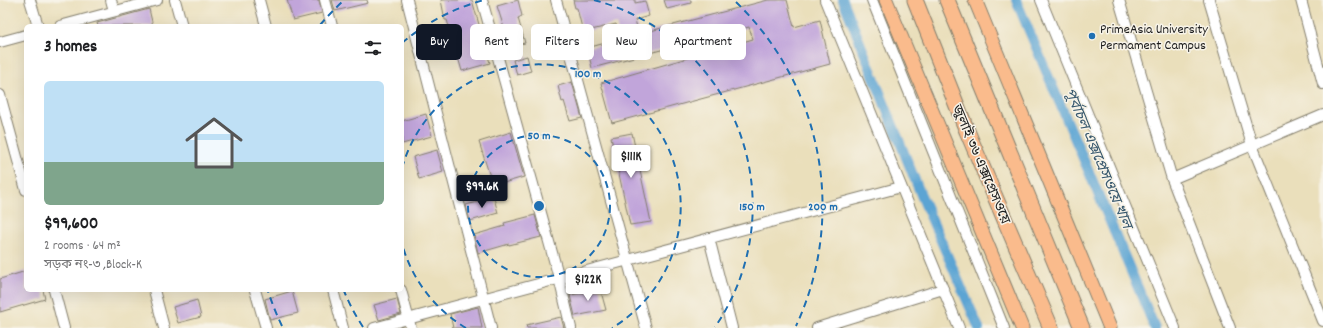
<!DOCTYPE html>
<html lang="en">
<head>
<meta charset="utf-8">
<style>
	:root { --surface:#fff; --page:#f2f2f2; --text:#202124; --muted:#757577; --accent:#111827 }
	body { margin:0; font-family:Dekko,"Noto Sans Bengali",sans-serif; background:var(--page); color:var(--text); height:100vh; display:flex; flex-direction:column; font-size:15px; white-space:nowrap }
	* { box-sizing:border-box; margin:0 }
	p { font-size:13px; color:var(--muted) }
	.icon { flex:none; width:22px; height:22px; fill:none; stroke:currentColor; stroke-width:2; stroke-linecap:round; stroke-linejoin:round }
	.map { position:relative; flex:1; overflow:hidden }
	.drawer { position:absolute; left:24px; top:24px; width:380px; height:268px; display:flex; flex-direction:column; background:var(--surface); border-radius:6px; box-shadow:0 4px 16px #0002 }
	.drawer>* { flex:none }
	.hud { position:absolute; left:416px; top:24px; width:380px; height:36px; display:flex; gap:8px }
	.price { position:absolute; translate:-50% -34px; padding:0 9px; border-radius:4px; background:#fff; color:#222; font-size:13px; line-height:26px; filter:drop-shadow(0 1px 2px #0008) }
	.price::after { content:''; position:absolute; left:50%; top:24px; width:12px; height:9px; margin-left:-6px; background:inherit; clip-path:polygon(0 0,100% 0,50% 100%) }
	.price.on { background:var(--accent); color:#fff }
	ul { padding:0; list-style:none }
	li { display:grid; align-content:center; gap:8px; height:212px; padding:0 20px }
	li span { display:grid; place-items:center; height:124px; border-radius:6px; color:#555 }
	li>.icon { margin-inline-start:auto }
	span .icon { width:72px; height:72px; fill:#fffc; stroke-width:1 }
	li b { font-size:17px }
	h2 { display:flex; justify-content:space-between; align-items:center; height:48px; padding:0 20px; font-size:17px }
	.tag { padding:0 14px; border-radius:6px; background:var(--surface); box-shadow:0 4px 16px #0002; font-size:14px; line-height:36px }
	.tag.on { background:var(--accent); color:#fff }
	.map>svg:first-child { display:block }
</style>
</head>
<body>
<div class="map">
<svg width="1323" height="328" viewBox="0 0 1323 328">
	<rect width="100%" height="100%" fill="#f7f3e8"/>
	<filter id="ink" filterUnits="userSpaceOnUse"><feTurbulence type="fractalNoise" baseFrequency=".025" numOctaves="2"/><feDisplacementMap in="SourceGraphic" scale="8" xChannelSelector="R" yChannelSelector="G"/><feConvolveMatrix kernelMatrix="1 2 1 2 8 2 1 2 1" color-interpolation-filters="sRGB"/></filter>
	<filter id="wash" filterUnits="userSpaceOnUse"><feTurbulence type="fractalNoise" baseFrequency=".012" numOctaves="4" result="noise"/><feDisplacementMap in="SourceGraphic" scale="16" xChannelSelector="R" yChannelSelector="G"/><feGaussianBlur stdDeviation="0.9" result="paint"/><feColorMatrix in="noise" values="0 0 0 0 0 0 0 0 0 0 0 0 0 0 0 0 0 1.4 0 .05"/><feComposite in="paint" operator="in"/></filter>
	<g filter="url(#wash)">
		<rect width="100%" height="100%" fill="#eadfbb"/>
		<g fill="none" stroke-linecap="round" stroke-linejoin="round">
			<!-- canal -->
			<g stroke="#5ca4d3" stroke-width="10">
				<polyline points="843,0 921,195 979,328"/>
				<polyline points="1016,0 1155,328"/>
			</g>
		</g>
		<g id="blocks">
			<!-- building -->
			<g fill="#c1a5da">
				<polygon points="287,0 319,0 322,13 293,20"/>
				<polygon points="332,0 367,0 368,3 335,11"/>
				<polygon points="441,0 472,0 490,63 462,71 447,20 445,20"/>
				<polygon points="518,0 522,16 518,18 525,43 504,47 500,32 505,31 497,6"/>
				<polygon points="573,0 635,0 635,3 645,1 649,16 635,20 639,34 768,0 787,0 794,27 820,20 830,64 612,123 601,83 753,39 749,27 592,68 587,48 620,39 616,24 583,32 577,8 575,8"/>
				<polygon points="664,0 691,0 691,3 667,9"/>
				<polygon points="149,9 153,26 98,26 97,23"/>
				<polygon points="527,56 531,71 517,75 513,60"/>
				<polygon points="572,82 582,118 570,121 564,101 562,102 558,86"/>
				<polygon points="426,114 432,136 402,144 402,121"/>
				<polygon points="511,132 524,177 493,186 479,142"/>
				<polygon points="632,133 651,222 630,225 611,137"/>
				<polygon points="437,150 443,172 419,179 413,157"/>
				<polygon points="494,198 498,213 470,221 466,205"/>
				<polygon points="535,215 541,237 509,245 509,244 478,253 474,235 505,226 504,223"/>
				<polygon points="26,271 26,290 43,290 45,299 0,312 0,279"/>
				<polygon points="600,288 606,310 575,316 570,295"/>
				<polygon points="292,291 298,313 270,320 265,299"/>
				<polygon points="397,299 401,314 379,320 374,305"/>
				<polygon points="197,300 201,317 178,323 173,307"/>
				<polygon points="478,307 482,328 453,328 450,314"/>
				<polygon points="561,317 564,328 527,328 526,325"/>
			</g>
		</g>
	</g>
	<g filter="url(#ink)">
		<use href="#blocks" fill-opacity="0" stroke="#837e6c" stroke-width="1"/>
		<g fill="none" stroke-linecap="round" stroke-linejoin="round">
			<defs>
				<g id="minor">
					<polyline points="30,0 38,26"/>
					<polyline points="111,0 114,11"/>
					<polyline points="175,0 182,26"/>
					<polyline points="259,0 266,26"/>
					<polyline points="325,0 332,26"/>
					<polyline points="407,0 491,328"/>
					<polyline points="482,0 559,278 571,328"/>
					<polyline points="556,0 646,328"/>
					<polyline points="825,0 959,328"/>
					<polyline points="872,0 1004,328"/>
					<polyline points="1041,0 1175,328"/>
					<polyline points="1119,0 1172,179 1230,328"/>
					<polyline points="1209,0 1252,145 1323,321"/>
					<polyline points="1301,0 1323,84"/>
					<polyline points="60,26 157,0"/>
					<polyline points="0,42 26,35"/>
					<polyline points="0,95 26,190"/>
					<polyline points="1172,179 1323,115"/>
					<polyline points="709,238 732,328"/>
					<polyline points="54,290 64,328"/>
					<polyline points="154,290 164,328"/>
					<polyline points="255,290 266,328"/>
					<polyline points="333,290 343,328"/>
					<polyline points="401,290 411,328"/>
					<polyline points="374,328 901,187"/>
					<polyline points="817,328 943,289"/>
				</g>
				<g id="major">
					<polyline points="886,0 1022,328"/>
					<polyline points="975,0 1110,328"/>
				</g>
				<g id="highway">
					<polyline points="915,0 967,131 1051,328"/>
					<polyline points="947,0 1082,328"/>
				</g>
			</defs>
			<!-- minor casing -->
			<use href="#minor" stroke="#837e6c" stroke-width="12"/>
			<!-- major casing -->
			<use href="#major" stroke="#837e6c" stroke-width="15"/>
			<!-- highway casing -->
			<use href="#highway" stroke="#837e6c" stroke-width="17"/>
			<!-- minor -->
			<use href="#minor" stroke="#fff" stroke-width="10"/>
			<!-- major -->
			<use href="#major" stroke="#fabb8c" stroke-width="13"/>
			<!-- highway -->
			<use href="#highway" stroke="#fabb8c" stroke-width="15"/>
		</g>
	</g>
	<!-- distance rings -->
	<g fill="none" stroke="#1f6fb2" stroke-width="2" stroke-dasharray="7 5">
		<circle cx="539" cy="206" r="71"/>
		<path d="M466 328A142 142 0 0 1 402 244M402 168A142 142 0 1 1 612 328"/>
		<path d="M363 327A213 213 0 0 1 344 291M402 43A213 213 0 0 1 484 0M594 0A213 213 0 0 1 715 327"/>
		<path d="M282 326A284 284 0 0 1 268 291M320 25A284 284 0 0 1 342 2M736 2A284 284 0 0 1 796 326"/>
	</g>
	<!-- markers -->
	<circle fill="#1f6fb2" stroke="#f7f3e8" stroke-width="1.5" cx="1092" cy="36" r="4"/>
	<g text-anchor="middle" stroke-width="3" stroke-linejoin="round" paint-order="stroke">
		<!-- poi labels -->
		<g font-size="14" fill="#1c1c1c" stroke="#f7f3e8" text-anchor="start">
			<text x="1100" y="33">PrimeAsia University<tspan x="1100" dy="16">Permament Campus</tspan></text>
		</g>
		<!-- street labels -->
		<g font-size="14" fill="#1c1c1c" stroke="#f7f3e8">
			<text transform="translate(982 164) rotate(67)" y="5">জুলাই ৩৬ এক্সপ্রেসওয়ে</text>
		</g>
		<!-- water labels -->
		<g font-size="15" font-style="italic" fill="#39596e" stroke="#f7f3e8">
			<text transform="translate(1099 158) rotate(67)" y="5">পূর্বাচল এক্সপ্রেসওয়ে খাল</text>
		</g>
	</g>
	<circle cx="539" cy="206" r="6" fill="#1f6fb2" stroke="#f7f3e8" stroke-width="2"/>
	<g font-size="12" text-anchor="middle" font-weight="bold" fill="#1f6fb2" stroke="#f7f3e8" stroke-width="3" stroke-linejoin="round" paint-order="stroke">
		<text x="588" y="77">100 m</text>
		<text x="539" y="139">50 m</text>
		<text x="752" y="210">150 m</text>
		<text x="823" y="210">200 m</text>
	</g>
</svg>
<b class="price" style="left:631px;top:179px">$111K</b>
<b class="price on" style="left:482px;top:209px">$99.6K</b>
<b class="price" style="left:588px;top:302px">$122K</b>
<div class="hud">
<a class="tag on">Buy</a>
<a class="tag">Rent</a>
<a class="tag">Filters</a>
<a class="tag">New</a>
<a class="tag">Apartment</a>
</div>
<section class="drawer">
<h2>3 homes<svg class="icon" aria-label="filters" viewBox="0 0 24 24"><path d="M4 7h16M4 17h16"/><circle cx="9" cy="7" r="2"/><circle cx="15" cy="17" r="2"/></svg></h2>
<ul>
<li><span style="background:linear-gradient(#bfe0f5 65%,#7fa58c 0)"><svg class="icon" aria-label="home" viewBox="0 0 24 24"><path d="M3 11l9-7 9 7M6 9v11h12V9"/></svg></span><div><b>$99,600</b><p>2 rooms · 64 m²</p><p>সড়ক নং-৩ ,Block-K</p></div></li>
</ul>
</section>
</div>
</body>
</html>
